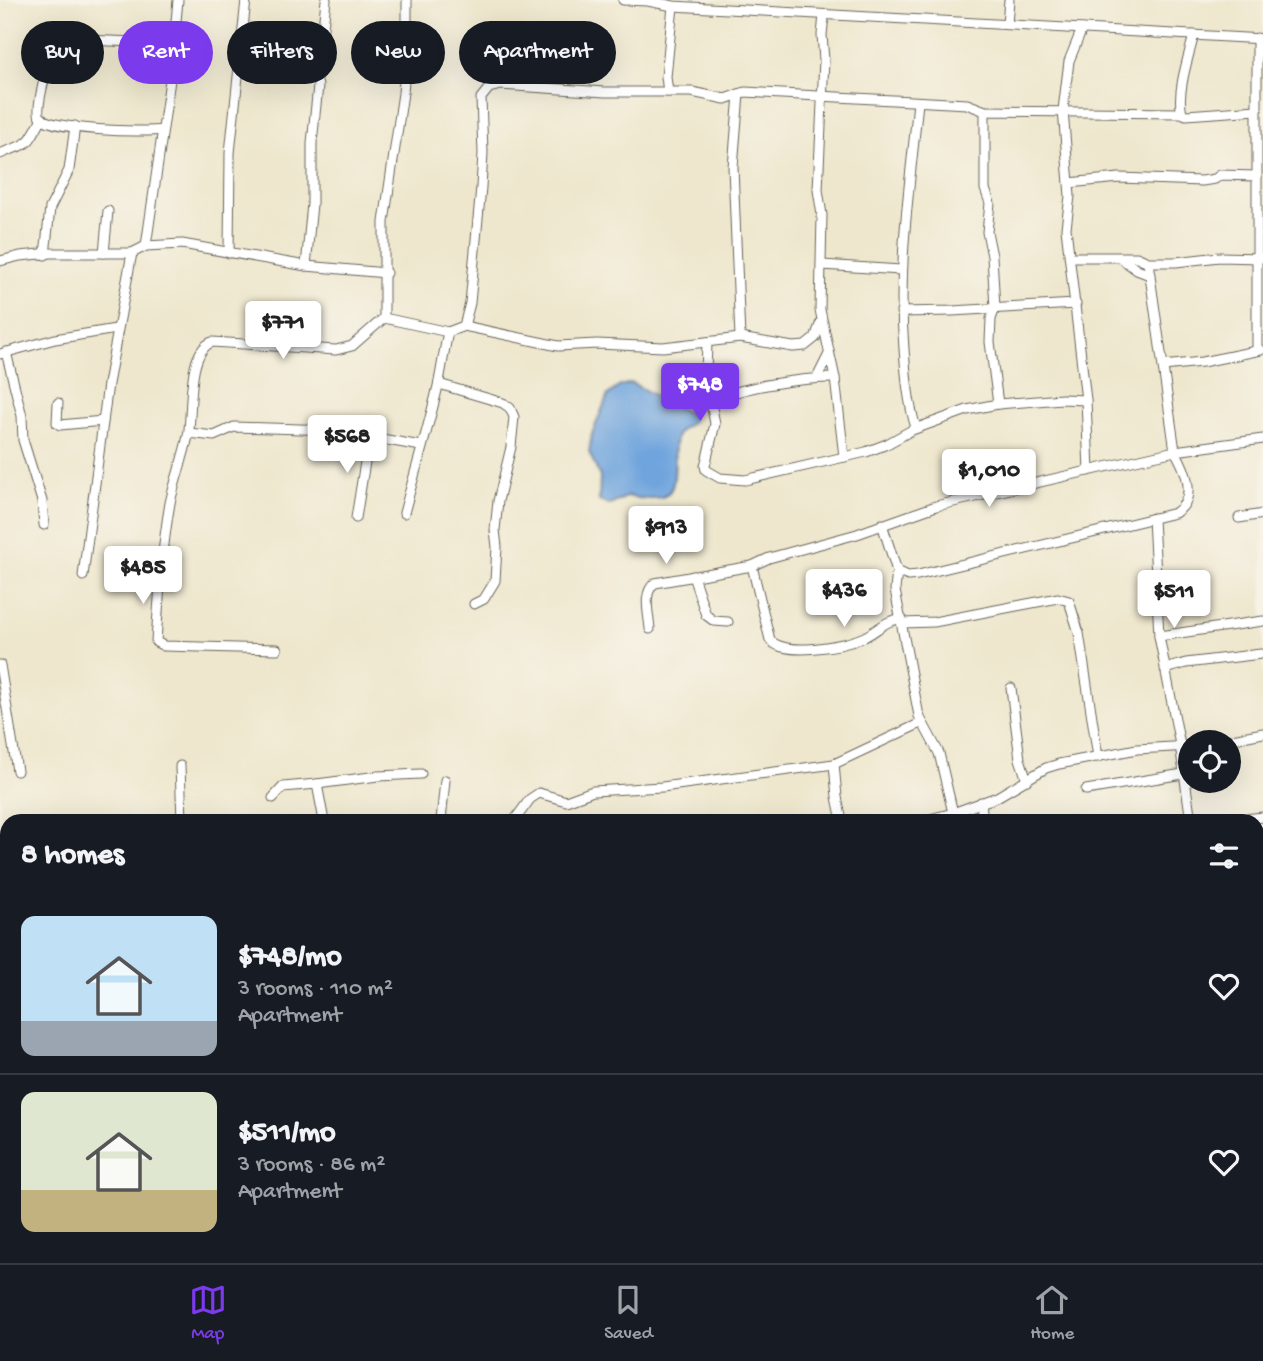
<!DOCTYPE html>
<html lang="en">
<head>
<meta charset="utf-8">
<style>
	:root { --surface:#171b24; --page:#242831; --text:#f1f3f6; --muted:#9ea1a6; --line:#363941; --accent:#7c3aed }
	body { margin:0; font-family:"Gochi Hand",sans-serif; background:var(--page); color:var(--text); height:100vh; display:flex; flex-direction:column; font-size:26px; white-space:nowrap }
	* { box-sizing:border-box; margin:0 }
	p { font-size:23px; color:var(--muted) }
	.icon { flex:none; width:38px; height:38px; fill:none; stroke:currentColor; stroke-width:2; stroke-linecap:round; stroke-linejoin:round }
	.map { position:relative; flex:1; overflow:hidden }
	.panel { position:absolute; left:0px; top:814px; width:1264px; height:450px; display:flex; flex-direction:column; background:var(--surface); border-radius:21px 21px 0 0; box-shadow:0 7px 28px #0002 }
	.panel>* { flex:none }
	.guide { position:absolute; left:21px; top:21px; width:700px; height:63px; display:flex; gap:14px }
	.tools { position:absolute; left:1178px; top:730px; display:grid; gap:14px }
	.tools a { display:grid; place-items:center; width:63px; height:63px; border-radius:50%; background:var(--surface); box-shadow:0 7px 28px #0002; font-size:35px }
	.price { position:absolute; translate:-50% -60px; padding:0 16px; border-radius:7px; background:#fff; color:#222; font-size:23px; line-height:46px; filter:drop-shadow(0 2px 4px #0008) }
	.price::after { content:''; position:absolute; left:50%; top:42px; width:21px; height:16px; margin-left:-10px; background:inherit; clip-path:polygon(0 0,100% 0,50% 100%) }
	.price.selected { background:var(--accent); color:#fff }
	ul { padding:0; list-style:none }
	li { display:flex; align-items:center; gap:21px; height:175px; padding:0 21px }
	li+li { border-top:2px solid var(--line) }
	li span { display:grid; place-items:center; flex:none; width:196px; height:140px; border-radius:14px; color:#555 }
	li>.icon { margin-inline-start:auto }
	span .icon { width:84px; height:84px; fill:#fffc; stroke-width:1 }
	li b { font-size:30px }
	h2 { display:flex; justify-content:space-between; align-items:center; height:84px; padding:0 21px; font-size:30px }
	.pill { padding:0 24px; border-radius:32px; background:var(--surface); box-shadow:0 7px 28px #0002; font-size:24px; line-height:63px }
	.pill.selected { background:var(--accent); color:#fff }
	.tab-bar { display:flex; justify-content:space-around; align-items:center; height:98px; border-top:2px solid var(--line); background:var(--surface); font-size:19px; color:var(--muted) }
	.tab-bar a { display:grid; justify-items:center; gap:4px }
	.tab-bar .selected { color:var(--accent) }
	.map>svg:first-child { display:block }
</style>
</head>
<body>
<div class="map">
<svg width="1263" height="1263" viewBox="0 0 1263 1263">
	<rect width="100%" height="100%" fill="#f7f3e8"/>
	<filter id="ink" filterUnits="userSpaceOnUse"><feTurbulence type="fractalNoise" baseFrequency=".0143" numOctaves="2"/><feDisplacementMap in="SourceGraphic" scale="14" xChannelSelector="R" yChannelSelector="G"/><feConvolveMatrix kernelMatrix="1 2 1 2 8 2 1 2 1" color-interpolation-filters="sRGB"/></filter>
	<filter id="wash" filterUnits="userSpaceOnUse"><feTurbulence type="fractalNoise" baseFrequency=".00686" numOctaves="4" result="noise"/><feDisplacementMap in="SourceGraphic" scale="28" xChannelSelector="R" yChannelSelector="G"/><feGaussianBlur stdDeviation="1.57" result="paint"/><feColorMatrix in="noise" values="0 0 0 0 0 0 0 0 0 0 0 0 0 0 0 0 0 1.4 0 .05"/><feComposite in="paint" operator="in"/></filter>
	<g filter="url(#wash)">
		<rect width="100%" height="100%" fill="#eee7cd"/>
		<!-- water -->
		<path fill="#70a4dd" stroke="#46607c" stroke-width="2" d="M631,383l56,29 6,5 -1,5c-4,4 -10,6 -13,10 -12,16 8,66 -24,66 -10,0 -17,2 -27,-2l-18,9 -11,-4 1,-24 -11,-25 3,-18 16,-39 12,-9z"/>
	</g>
	<g filter="url(#ink)">
		<g fill="none" stroke-linecap="round" stroke-linejoin="round">
			<defs>
				<g id="minor">
					<polyline points="407,0 407,43 403,93 384,222 384,318 448,332 464,326 558,346 597,344 663,347 740,338 793,347 805,346 815,338 821,322"/>
					<polyline points="623,0 648,1 673,6 1263,39"/>
					<polyline points="673,6 666,77 668,92 692,92 725,99 739,94 733,167 740,338"/>
					<polyline points="824,15 822,35 824,60 818,190 822,215 820,310 835,378 844,457"/>
					<polyline points="1007,24 1009,0"/>
					<polyline points="1082,29 1069,61 1063,110 1070,196 1066,228 1086,400 1089,471"/>
					<polyline points="739,94 745,92 967,104 985,111"/>
					<path d="M1182,113c-6,-20 7,-58 12,-78"/>
					<path d="M162,130c-17,3 -113,0 -122,-13 -6,-9 12,-68 18,-78l78,3 22,4 15,7"/>
					<path d="M0,154c30,-13 26,-5 42,-36"/>
					<polyline points="1069,183 1119,178 1202,181 1215,179 1220,175 1257,176"/>
					<polyline points="146,246 171,73 178,0"/>
					<polyline points="104,253 108,211"/>
					<polyline points="229,253 230,153 246,0"/>
					<polyline points="45,255 50,208 69,170 75,126"/>
					<polyline points="1070,257 1137,257 1148,262 1176,262 1219,257 1261,258"/>
					<polyline points="1122,259 1137,270 1150,275"/>
					<polyline points="0,261 20,256 51,253 132,253 146,246 182,244 306,266 386,273"/>
					<polyline points="822,265 901,270"/>
					<polyline points="306,266 312,204 312,143 318,86 315,75 320,55 326,0"/>
					<polyline points="901,312 952,311 1076,304"/>
					<polyline points="464,326 470,303 481,187 483,153 481,98 489,88 501,85 605,92 668,92"/>
					<polyline points="707,342 706,375 715,424 705,466 706,470 720,478 745,480 866,452 887,444 912,430 967,410 998,404 1062,399 1086,400"/>
					<polyline points="1257,350 1257,38"/>
					<polyline points="6,352 22,416 23,440 42,501 44,525"/>
					<polyline points="0,354 55,339 116,329"/>
					<polyline points="1163,366 1202,362 1261,350"/>
					<polyline points="817,378 829,354"/>
					<polyline points="439,384 503,403 510,408 514,417 511,447 498,501 495,530 497,547 495,581 484,599 474,604"/>
					<path d="M713,402c26,-16 91,-24 122,-24"/>
					<polyline points="58,403 57,423 60,425 103,421"/>
					<polyline points="998,404 990,342 991,319 995,308 992,256 987,232 990,203 985,189 985,111 1182,113 1186,115 1257,110"/>
					<path d="M916,428c-8,-26 -10,-52 -12,-79 -7,-84 6,-164 14,-247"/>
					<polyline points="189,433 214,436 234,427 331,430 421,446"/>
					<path d="M404,513c11,-42 24,-84 34,-127 4,-18 6,-36 10,-54"/>
					<polyline points="356,518 369,437"/>
					<polyline points="1153,518 1159,636 1180,745 1191,821"/>
					<polyline points="1239,518 1263,514"/>
					<polyline points="882,524 897,571 895,590 919,716 939,753 953,813"/>
					<path d="M752,566l18,74c15,17 73,6 92,-2 15,-6 23,-19 40,-19"/>
					<path d="M897,571l11,5 10,-1 257,-62c23,-14 11,-43 0,-62l88,-12"/>
					<polyline points="83,576 108,384 132,253"/>
					<polyline points="693,576 706,615 714,621 728,622"/>
					<polyline points="902,623 934,622 1058,598 1069,601 1079,633 1098,757"/>
					<path d="M650,629c-1,-15 -8,-36 5,-46l97,-17 17,-8 88,-24 79,-28 239,-55 -27,-189"/>
					<polyline points="1159,636 1263,621"/>
					<path d="M277,649l-113,-3 -8,-4c3,-46 6,-94 14,-139 5,-23 13,-44 18,-67 5,-23 -2,-84 24,-94l124,8 16,-4 32,-28"/>
					<polyline points="0,665 17,771"/>
					<polyline points="1165,669 1186,663 1261,654"/>
					<polyline points="1011,688 1020,759 1027,780"/>
					<polyline points="1217,742 1263,733"/>
					<polyline points="180,766 182,821"/>
					<polyline points="317,784 378,776 421,774"/>
					<polyline points="1086,790 1183,774"/>
					<polyline points="273,798 283,787 317,784 324,821"/>
					<polyline points="981,802 983,821"/>
					<polyline points="441,821 445,780"/>
					<polyline points="514,821 530,799 539,793 566,801 593,791 662,787 834,764"/>
					<polyline points="842,821 837,797 834,764 921,723"/>
					<polyline points="922,821 953,813 997,797 1046,768 1059,764 1137,749 1190,746"/>
					<polyline points="1227,821 1263,817"/>
					<polyline points="0,1008 7,1005"/>
					<polyline points="0,1101 7,1101"/>
					<polyline points="1256,1136 1263,1137"/>
					<polyline points="0,1188 7,1186"/>
					<polyline points="1256,1251 1263,1250"/>
					<polyline points="39,1256 40,1263"/>
					<polyline points="156,1256 156,1263"/>
					<polyline points="502,1256 503,1263"/>
					<polyline points="519,1256 525,1263"/>
					<polyline points="749,1256 750,1263"/>
					<polyline points="960,1256 972,1263"/>
					<polyline points="258,1263 261,1263"/>
					<polyline points="415,1263 417,1256"/>
					<polyline points="886,1263 918,1256"/>
					<polyline points="1179,1263 1218,1256"/>
				</g>
			</defs>
			<!-- minor casing -->
			<use href="#minor" stroke="#66635a" stroke-width="11"/>
			<!-- minor -->
			<use href="#minor" stroke="#fff" stroke-width="9"/>
		</g>
	</g>
</svg>
<div class="tools">
<a><svg class="icon" aria-label="locate" viewBox="0 0 24 24"><circle cx="12" cy="12" r="6"/><path d="M12 2v4M12 18v4M2 12h4M18 12h4"/></svg></a>
</div>
<b class="price" style="left:283px;top:361px">$771</b>
<b class="price selected" style="left:700px;top:423px">$748</b>
<b class="price" style="left:347px;top:475px">$568</b>
<b class="price" style="left:989px;top:509px">$1,010</b>
<b class="price" style="left:666px;top:566px">$913</b>
<b class="price" style="left:143px;top:606px">$485</b>
<b class="price" style="left:844px;top:629px">$436</b>
<b class="price" style="left:1174px;top:630px">$511</b>
<div class="guide">
<a class="pill">Buy</a>
<a class="pill selected">Rent</a>
<a class="pill">Filters</a>
<a class="pill">New</a>
<a class="pill">Apartment</a>
</div>
<section class="panel">
<h2>8 homes<svg class="icon" aria-label="filters" viewBox="0 0 24 24"><path d="M4 7h16M4 17h16"/><circle cx="9" cy="7" r="2"/><circle cx="15" cy="17" r="2"/></svg></h2>
<ul>
<li><span style="background:linear-gradient(#bfe0f5 75%,#9aa5b1 0)"><svg class="icon" aria-label="home" viewBox="0 0 24 24"><path d="M3 11l9-7 9 7M6 9v11h12V9"/></svg></span><div><b>$748/mo</b><p>3 rooms · 110 m²</p><p>Apartment</p></div><svg class="icon" aria-label="heart" viewBox="0 0 24 24"><path d="M12 20l-8-8c-3-5 5-10 8-4 3-6 11-1 8 4z"/></svg></li>
<li><span style="background:linear-gradient(#dfe7d0 70%,#c2b280 0)"><svg class="icon" aria-label="home" viewBox="0 0 24 24"><path d="M3 11l9-7 9 7M6 9v11h12V9"/></svg></span><div><b>$511/mo</b><p>3 rooms · 86 m²</p><p>Apartment</p></div><svg class="icon" aria-label="heart" viewBox="0 0 24 24"><path d="M12 20l-8-8c-3-5 5-10 8-4 3-6 11-1 8 4z"/></svg></li>
</ul>
</section>
</div>
<nav class="tab-bar">
<a class="selected"><svg class="icon" aria-label="map" viewBox="0 0 24 24"><path d="M3 6l6-2 6 2 6-2v14l-6 2-6-2-6 2zM9 4v14M15 6v14"/></svg>Map</a>
<a><svg class="icon" aria-label="saved" viewBox="0 0 24 24"><path d="M7 4h10v16l-5-4-5 4z"/></svg>Saved</a>
<a><svg class="icon" aria-label="home" viewBox="0 0 24 24"><path d="M3 11l9-7 9 7M6 9v11h12V9"/></svg>Home</a>
</nav>
</body>
</html>
